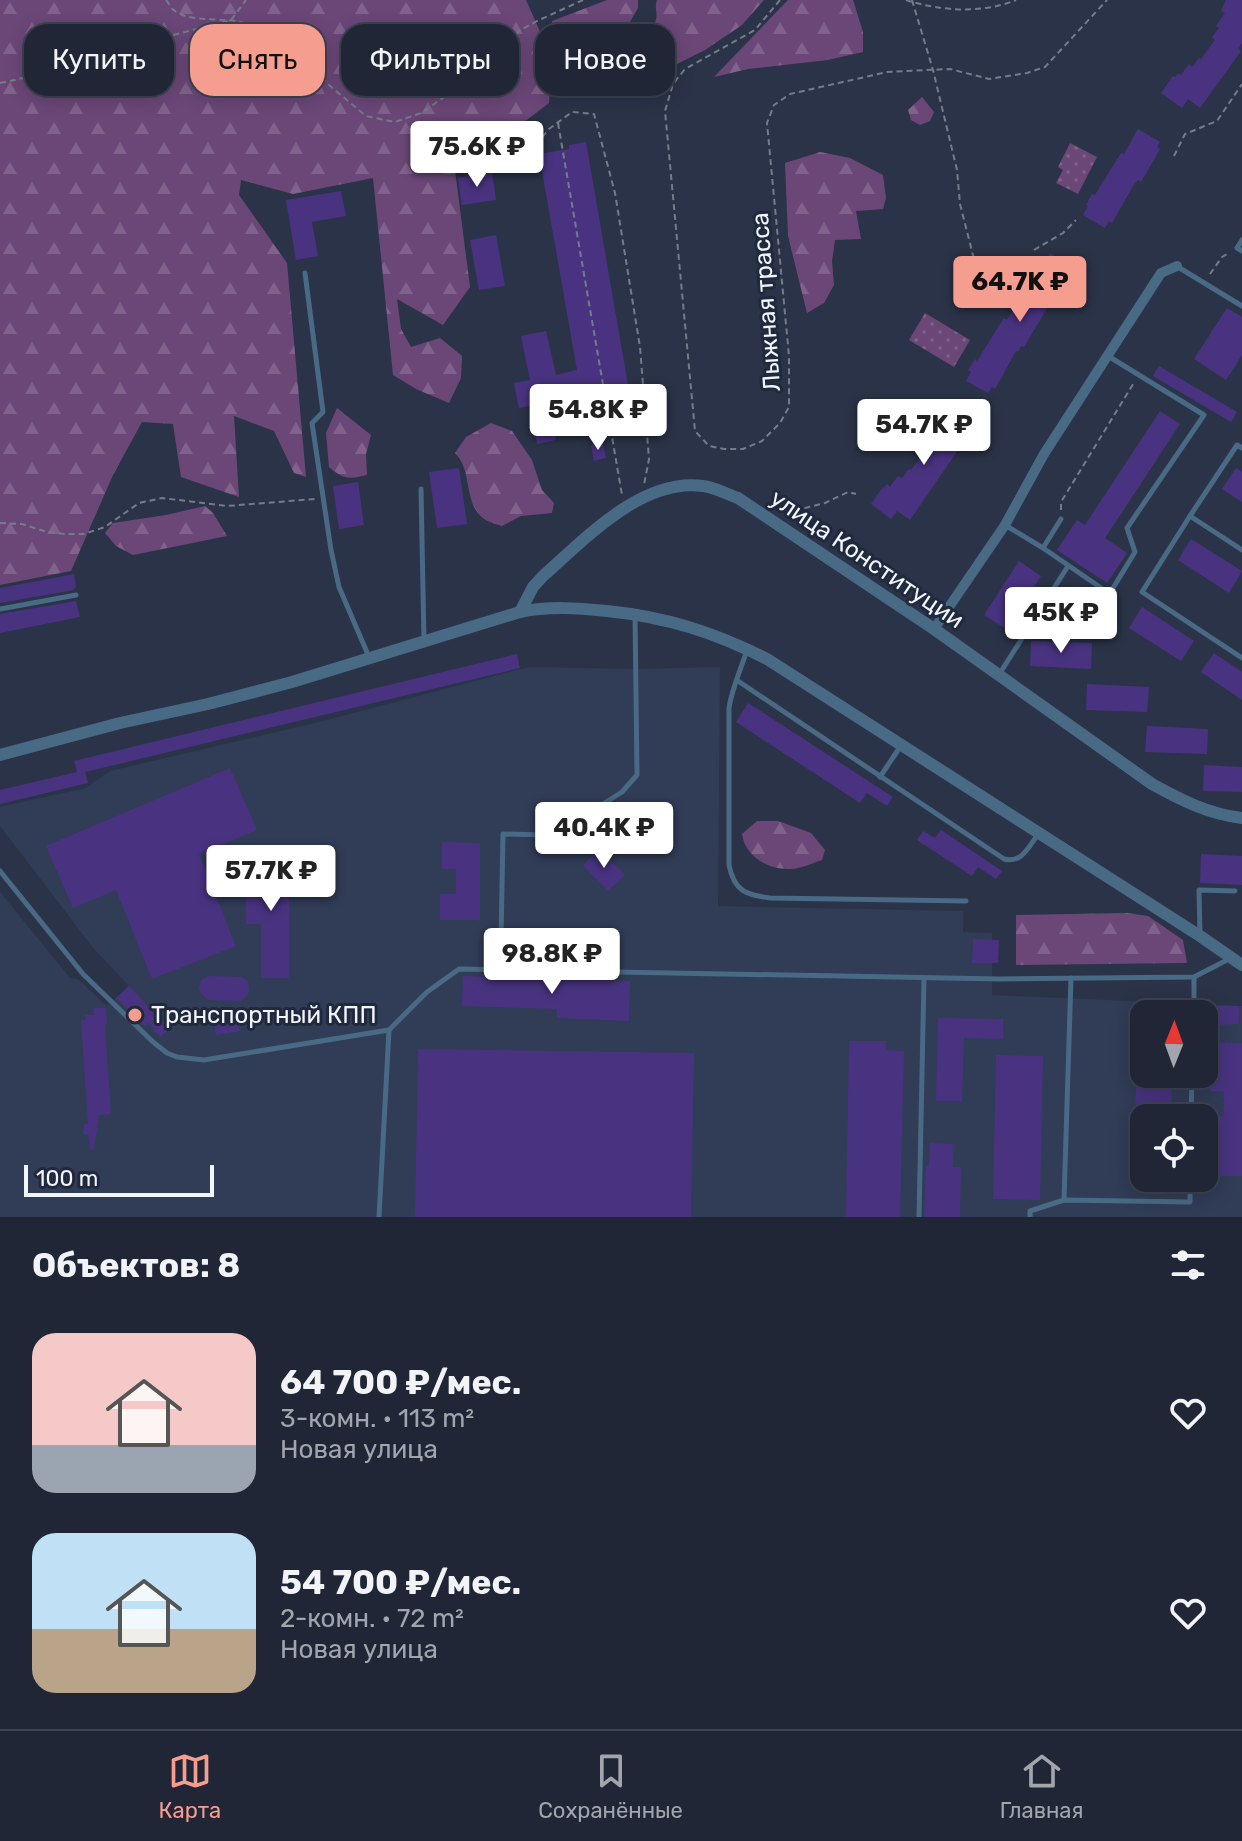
<!DOCTYPE html>
<html lang="ru">
<head>
<meta charset="utf-8">
<style>
	:root { --surface:#202636; --page:#282e3e; --text:#f1f3f6; --muted:#a2a5ad; --line:#3d4351; --accent:#f59d8e }
	body { margin:0; font-family:Rubik,sans-serif; background:var(--page); color:var(--text); height:100vh; display:flex; flex-direction:column; font-size:30px; white-space:nowrap }
	* { box-sizing:border-box; margin:0 }
	p { font-size:26px; color:var(--muted) }
	.icon { flex:none; width:44px; height:44px; fill:none; stroke:currentColor; stroke-width:2; stroke-linecap:round; stroke-linejoin:round }
	.map { position:relative; height:1217px; overflow:hidden }
	.details { display:flex; flex-direction:column; background:var(--surface); flex:1 }
	.details>* { flex:none }
	.banner { position:absolute; left:24px; top:24px; width:800px; height:72px; display:flex; gap:16px }
	.needle { width:52px; rotate:1deg }
	.tools { position:absolute; left:1130px; top:1000px; display:grid; gap:16px }
	.tools a { display:grid; place-items:center; width:88px; height:88px; border-radius:16px; background:var(--surface); box-shadow:0 4px 20px #0003,0 0 0 2px var(--line); font-size:40px }
	.scale { position:absolute; left:24px; bottom:20px; width:190px; box-sizing:border-box; padding-left:8px; border:4px solid #f1f5fd; border-top:0; font-size:22px; line-height:28px; white-space:nowrap; color:#f1f5fd; -webkit-text-stroke:6px #21293d; paint-order:stroke }
	.price { position:absolute; translate:-50% -68px; padding:0 18px; border-radius:8px; background:#fff; color:#222; font-size:26px; line-height:52px; filter:drop-shadow(0 2px 4px #0008) }
	.price::after { content:''; position:absolute; left:50%; top:48px; width:24px; height:18px; margin-left:-12px; background:inherit; clip-path:polygon(0 0,100% 0,50% 100%) }
	.price.active { background:var(--accent); color:#111 }
	ul { padding:0; list-style:none }
	li { display:flex; align-items:center; gap:24px; height:200px; padding:0 32px }
	li span { display:grid; place-items:center; flex:none; width:224px; height:160px; border-radius:24px; color:#555 }
	li>.icon { margin-inline-start:auto }
	span .icon { width:96px; height:96px; fill:#fffc; stroke-width:1 }
	li b { font-size:34px }
	h2 { display:flex; justify-content:space-between; align-items:center; height:96px; padding:0 32px; font-size:34px }
	.pill { padding:0 28px; border-radius:24px; background:var(--surface); box-shadow:0 4px 20px #0003,0 0 0 2px var(--line); font-size:28px; line-height:72px }
	.pill.active { background:var(--accent); color:#111 }
	.menu { display:flex; justify-content:space-around; align-items:center; height:112px; border-top:2px solid var(--line); background:var(--surface); font-size:22px; color:var(--muted) }
	.menu a { display:grid; justify-items:center; gap:4px }
	.menu .active { color:var(--accent) }
	.map>svg:first-child { display:block }
</style>
</head>
<body>
<div class="map">
<svg width="1242" height="1217" viewBox="0 0 1242 1217">
	<defs>
		<pattern id="green-dots" width="8" height="8" patternUnits="userSpaceOnUse" patternTransform="scale(2)"><rect width="8" height="8" fill="#6b4778"/><path d="M2 2h.1M6 6h.1" fill="none" stroke="#81628c" stroke-width="1.8" stroke-linecap="round"/></pattern>
		<pattern id="forest-firs" width="22" height="20" patternUnits="userSpaceOnUse" patternTransform="scale(2)"><rect width="22" height="20" fill="#6b4778"/><path d="M5 1l3.5 6h-7zM16 11l3.5 6h-7z" fill="#81628c"/></pattern>
	</defs>
	<rect width="100%" height="100%" fill="#2b3348"/>
	<!-- built -->
	<path fill="#313c57" fill-rule="evenodd" d="M529,667l107,2 84,-2 -2,239 245,5v21l29,1v62l250,11v211h-1242v-325l70,86 8,1 29,27 22,-20 -35,-37 -94,-123v-19l86,-19 24,-17 205,-48zM1144,1014h60v60h-60zM1144,1118h60v60h-60z"/>
	<!-- green -->
	<g fill="url(#green-dots)">
		<polygon points="1070,143 1097,157 1078,194 1056,183 1063,170 1058,167"/>
		<polygon points="925,313 970,340 954,367 909,340"/>
	</g>
	<!-- forest -->
	<g fill="url(#forest-firs)">
		<polygon points="0,0 526,0 552,59 549,103 503,138 452,147 470,287 443,325 397,299 401,329 411,347 440,338 462,356 461,378 449,403 416,389 393,375 373,178 293,194 241,180 239,195 287,263 306,477 294,473 274,431 234,416 239,497 181,477 173,424 142,422 113,475 71,571 0,585"/>
		<polygon points="607,0 638,0 638,8 627,27 602,36 586,45 565,47 552,31 552,21"/>
		<path d="M657,0h107l-22,25 -37,25 -38,19 -25,15 -10,-12 2,-26c8,-7 19,-14 22,-26 2,-8 -2,-12 1,-20z"/>
		<polygon points="788,0 853,0 863,32 863,52 828,60 748,69 714,77"/>
		<polygon points="922,97 934,112 930,121 920,125 911,120 908,110"/>
		<polygon points="820,152 850,158 883,175 886,198 883,209 856,211 861,239 835,240 832,261 834,285 824,303 807,313 788,236 785,163"/>
		<path d="M337,408l34,27 -5,19 1,21c-18,4 -23,5 -38,-8l-3,-34z"/>
		<path d="M491,423l21,8 20,29 10,30 12,13 -2,10 -31,3 -19,10c-6,-2 -14,-4 -19,-8 -20,-16 -10,-47 -28,-65l11,-16z"/>
		<polygon points="205,506 213,513 227,536 133,555 116,546 105,533 113,523 166,515"/>
		<path d="M757,821h21l33,12 14,17 -3,10c-10,3 -22,9 -32,9 -22,1 -45,-13 -48,-35z"/>
		<polygon points="1127,913 1148,916 1183,940 1187,963 1016,965 1016,915"/>
	</g>
	<!-- building -->
	<g fill="#493381">
		<polygon points="1226,0 1242,0 1242,43 1238,49 1241,51 1200,108 1188,99 1182,108 1161,93 1173,76 1175,77 1178,73 1181,75 1189,64 1192,67 1199,58 1201,59 1215,40 1212,37 1219,28 1216,26 1225,13 1221,11"/>
		<polygon points="1138,129 1160,142 1157,147 1160,149 1141,182 1138,180 1133,186 1112,223 1109,221 1105,228 1083,215 1088,206 1086,205 1092,194 1095,195 1121,153 1124,154"/>
		<polygon points="586,142 633,414 586,423 581,395 519,408 514,383 530,380 521,336 546,331 556,375 577,370 539,154 569,149 569,145"/>
		<polygon points="492,172 496,200 462,205 458,178"/>
		<polygon points="341,191 346,216 312,222 318,256 296,260 286,200"/>
		<polygon points="496,235 505,286 479,290 470,240"/>
		<polygon points="1050,253 1072,266 1070,271 1072,273 1053,306 1050,304 1046,310 1024,347 1021,346 1018,352 1016,351 995,389 992,387 988,393 966,381 971,372 968,370 975,359 977,361 1004,318 1007,320 1033,277 1036,278"/>
		<polygon points="1227,308 1242,317 1242,355 1226,380 1194,359"/>
		<polygon points="1159,366 1237,412 1231,422 1153,376"/>
		<polygon points="941,404 962,419 959,423 971,431 910,520 897,511 891,519 871,504 883,487 884,488 887,484 890,487 898,476 902,478 909,469 911,470 925,451 922,449 928,439 925,437 934,425 930,422 933,418 931,418"/>
		<polygon points="1160,411 1180,424 1105,538 1127,553 1107,583 1057,550 1077,520 1085,525"/>
		<polygon points="554,429 556,440 537,444 535,432"/>
		<polygon points="603,443 606,458 594,461 591,445"/>
		<polygon points="459,468 467,524 437,528 429,472"/>
		<polygon points="1236,468 1242,472 1242,502 1222,489"/>
		<polygon points="358,482 364,525 339,529 333,486"/>
		<polygon points="1191,539 1242,571 1229,593 1178,560"/>
		<polygon points="1019,561 1041,576 1006,629 984,615"/>
		<polygon points="74,574 76,588 74,588 74,590 0,603 0,588"/>
		<polygon points="76,601 80,617 0,633 0,614"/>
		<polygon points="1142,607 1194,641 1181,661 1129,628"/>
		<polygon points="1031,641 1092,643 1091,669 1030,666"/>
		<polygon points="1214,653 1242,672 1242,700 1201,672"/>
		<polygon points="517,654 520,668 85,772 88,783 0,804 0,790 77,772 74,761"/>
		<polygon points="1087,684 1149,687 1147,712 1086,710"/>
		<polygon points="748,703 893,797 887,806 867,793 860,803 736,722"/>
		<polygon points="1147,726 1208,729 1207,754 1145,752"/>
		<polygon points="1204,765 1242,767 1242,792 1203,791"/>
		<polygon points="230,768 257,830 199,854 236,946 152,979 116,890 73,908 46,846"/>
		<polygon points="941,830 1002,871 996,879 978,867 972,876 917,840 923,831 935,838"/>
		<polygon points="442,842 480,843 480,920 440,920 440,894 456,894 456,869 442,869"/>
		<polygon points="599,849 625,875 608,891 583,865"/>
		<polygon points="1201,854 1242,856 1242,885 1200,883"/>
		<polygon points="250,859 289,860 289,978 261,978 261,924 246,924 246,878 250,878"/>
		<polygon points="973,939 999,940 998,963 972,963"/>
		<polygon points="209,976 242,977 248,982 249,990 247,996 241,1001 208,1000 201,993 199,988 201,980"/>
		<polygon points="463,976 630,981 629,1021 557,1018 557,1009 462,1006"/>
		<polygon points="129,986 169,1029 160,1037 148,1023 145,1026 116,998"/>
		<polygon points="1215,1006 1239,1006 1239,1024 1216,1025"/>
		<polygon points="94,1008 106,1008 107,1024 105,1025 111,1114 99,1115 94,1149 90,1149 89,1135 83,1134 84,1124 88,1124 81,1020 86,1020 85,1015 94,1015"/>
		<polygon points="238,1018 240,1031 216,1035 214,1022"/>
		<polygon points="938,1018 1003,1019 1003,1039 964,1038 962,1101 936,1101"/>
		<polygon points="849,1041 886,1041 886,1050 904,1051 900,1217 846,1217"/>
		<polygon points="1211,1042 1242,1043 1242,1176 1208,1176 1208,1138 1205,1138 1205,1116 1224,1116 1224,1091 1210,1091"/>
		<polygon points="418,1049 694,1053 691,1217 415,1217"/>
		<polygon points="996,1055 1043,1056 1040,1200 993,1199"/>
		<polygon points="1136,1081 1172,1082 1171,1118 1144,1118 1144,1163 1134,1163"/>
		<polygon points="930,1143 954,1144 953,1167 961,1167 960,1217 924,1217 926,1166 929,1166"/>
	</g>
	<g fill="none" stroke-linecap="round" stroke-linejoin="round">
		<!-- path -->
		<g stroke="#747b8b" stroke-width="2" stroke-dasharray="6 4" stroke-linecap="butt">
			<path d="M166,0c3,3 4,8 8,10 15,14 53,6 74,14 10,3 18,12 27,16l91,76 29,6 26,-9 51,-35 47,-47 18,-10 46,-21"/>
			<polyline points="780,0 755,30 685,69 673,84 665,111 695,431 709,446 724,449 743,449 762,441 780,423 789,407 789,356 767,123 774,105 790,94 887,72 950,69 989,79 1027,73 1045,67 1107,0"/>
			<path d="M906,0c34,11 76,14 110,0"/>
			<polyline points="912,0 933,70 957,170 960,204 975,263"/>
			<polyline points="0,83 33,76 139,44 231,20 246,0"/>
			<polyline points="558,123 622,495"/>
			<polyline points="536,145 549,129 572,112 594,114 615,193 640,347 649,459 644,485"/>
			<polyline points="1174,156 1185,134 1217,121 1242,84"/>
			<polyline points="1034,250 1063,233 1076,220"/>
			<polyline points="1210,274 1222,257 1229,253"/>
			<polyline points="1061,510 1061,502 1135,381"/>
			<polyline points="785,513 825,503 848,492 856,494"/>
			<polyline points="0,523 22,524 47,532 65,534 84,534 105,527 139,503 162,498 227,506 315,499"/>
		</g>
		<!-- service -->
		<g stroke="#496a85" stroke-width="5">
			<polyline points="1242,240 1237,248 1242,251"/>
			<polyline points="1178,267 1242,306"/>
			<polyline points="305,273 323,412 312,423 331,550 339,587 369,657"/>
			<polyline points="421,489 424,641"/>
			<polyline points="1190,516 1237,445 1242,448"/>
			<polyline points="1005,525 1043,548 1107,592 1113,588 1135,552 1127,528 1204,415 1108,356"/>
			<polyline points="1043,548 1061,519"/>
			<polyline points="1242,550 1190,516 1142,592 1242,658"/>
			<polyline points="0,609 76,595"/>
			<path d="M747,650c-6,19 -15,38 -18,58v157c5,26 17,30 41,33l196,3"/>
			<polyline points="1000,673 1068,566"/>
			<path d="M738,681l266,178c18,5 25,-13 35,-26"/>
			<polyline points="880,777 900,747"/>
			<polyline points="0,871 83,974 153,1042 167,1053 177,1057 204,1060 389,1030 427,992 459,969 999,979 1194,977 1231,958"/>
			<polyline points="1200,935 1199,890 1235,891"/>
			<polyline points="501,938 503,834 545,835 560,831 622,792 637,775 635,615"/>
			<polyline points="1194,1014 1194,977"/>
			<polyline points="1191,1118 1192,1074"/>
			<polyline points="1064,1200 1071,978"/>
			<polyline points="379,1217 389,1030"/>
			<polyline points="919,1217 924,978"/>
			<polyline points="1030,1217 1030,1211 1064,1200 1190,1202 1190,1178"/>
		</g>
		<!-- minor -->
		<polyline stroke="#496a85" stroke-width="10" points="934,629 1005,525 1044,454 1161,273 1177,266"/>
		<!-- tertiary -->
		<g stroke="#496a85" stroke-width="12">
			<path d="M520,612l13,-25 10,-11c41,-36 99,-99 160,-90 11,1 24,8 35,12l196,131 218,155c29,16 56,30 90,34"/>
			<path d="M0,755l120,-32 88,-19 84,-22 228,-70c29,-6 58,-4 87,-1 59,6 107,21 160,48l433,277 42,29"/>
		</g>
	</g>
	<!-- markers -->
	<circle fill="#f59d8e" stroke="#21293d" stroke-width="3" cx="135" cy="1015" r="8"/>
	<g text-anchor="middle" stroke-width="6" stroke-linejoin="round" paint-order="stroke">
		<!-- street labels -->
		<g font-size="24" fill="#f1f5fd" stroke="#21293d">
			<text transform="translate(766 302) rotate(-94)" y="8">Лыжная трасса</text>
			<text transform="translate(867 559) rotate(34)" y="8">улица Конституции</text>
		</g>
		<!-- poi labels -->
		<g font-size="24" fill="#f1f5fd" stroke="#21293d" text-anchor="start">
			<text x="151" y="1023">Транспортный КПП</text>
		</g>
	</g>
</svg>
<div class="tools">
<a><svg class="needle" viewBox="-14 -14 28 28"><path d="M0-13l5 13h-10z" fill="#e53935"/><path d="M0 13l5-13h-10z" fill="#a2a5ad"/></svg></a>
<a><svg class="icon" aria-label="locate" viewBox="0 0 24 24"><circle cx="12" cy="12" r="6"/><path d="M12 2v4M12 18v4M2 12h4M18 12h4"/></svg></a>
</div>
<div class="scale">100 m</div>
<b class="price" style="left:477px;top:189px">75.6K ₽</b>
<b class="price active" style="left:1020px;top:324px">64.7K ₽</b>
<b class="price" style="left:598px;top:452px">54.8K ₽</b>
<b class="price" style="left:924px;top:467px">54.7K ₽</b>
<b class="price" style="left:1061px;top:655px">45K ₽</b>
<b class="price" style="left:604px;top:870px">40.4K ₽</b>
<b class="price" style="left:271px;top:913px">57.7K ₽</b>
<b class="price" style="left:552px;top:996px">98.8K ₽</b>
<div class="banner">
<a class="pill">Купить</a>
<a class="pill active">Снять</a>
<a class="pill">Фильтры</a>
<a class="pill">Новое</a>
</div>
</div>
<section class="details">
<h2>Объектов: 8<svg class="icon" aria-label="filters" viewBox="0 0 24 24"><path d="M4 7h16M4 17h16"/><circle cx="9" cy="7" r="2"/><circle cx="15" cy="17" r="2"/></svg></h2>
<ul>
<li><span style="background:linear-gradient(#f6c9c9 70%,#9aa5b1 0)"><svg class="icon" aria-label="home" viewBox="0 0 24 24"><path d="M3 11l9-7 9 7M6 9v11h12V9"/></svg></span><div><b>64 700 ₽/мес.</b><p>3-комн. · 113 m²</p><p>Новая улица</p></div><svg class="icon" aria-label="heart" viewBox="0 0 24 24"><path d="M12 20l-8-8c-3-5 5-10 8-4 3-6 11-1 8 4z"/></svg></li>
<li><span style="background:linear-gradient(#bfe0f5 60%,#b9a48a 0)"><svg class="icon" aria-label="home" viewBox="0 0 24 24"><path d="M3 11l9-7 9 7M6 9v11h12V9"/></svg></span><div><b>54 700 ₽/мес.</b><p>2-комн. · 72 m²</p><p>Новая улица</p></div><svg class="icon" aria-label="heart" viewBox="0 0 24 24"><path d="M12 20l-8-8c-3-5 5-10 8-4 3-6 11-1 8 4z"/></svg></li>
</ul>
</section>
<nav class="menu">
<a class="active"><svg class="icon" aria-label="map" viewBox="0 0 24 24"><path d="M3 6l6-2 6 2 6-2v14l-6 2-6-2-6 2zM9 4v14M15 6v14"/></svg>Карта</a>
<a><svg class="icon" aria-label="saved" viewBox="0 0 24 24"><path d="M7 4h10v16l-5-4-5 4z"/></svg>Сохранённые</a>
<a><svg class="icon" aria-label="home" viewBox="0 0 24 24"><path d="M3 11l9-7 9 7M6 9v11h12V9"/></svg>Главная</a>
</nav>
</body>
</html>
